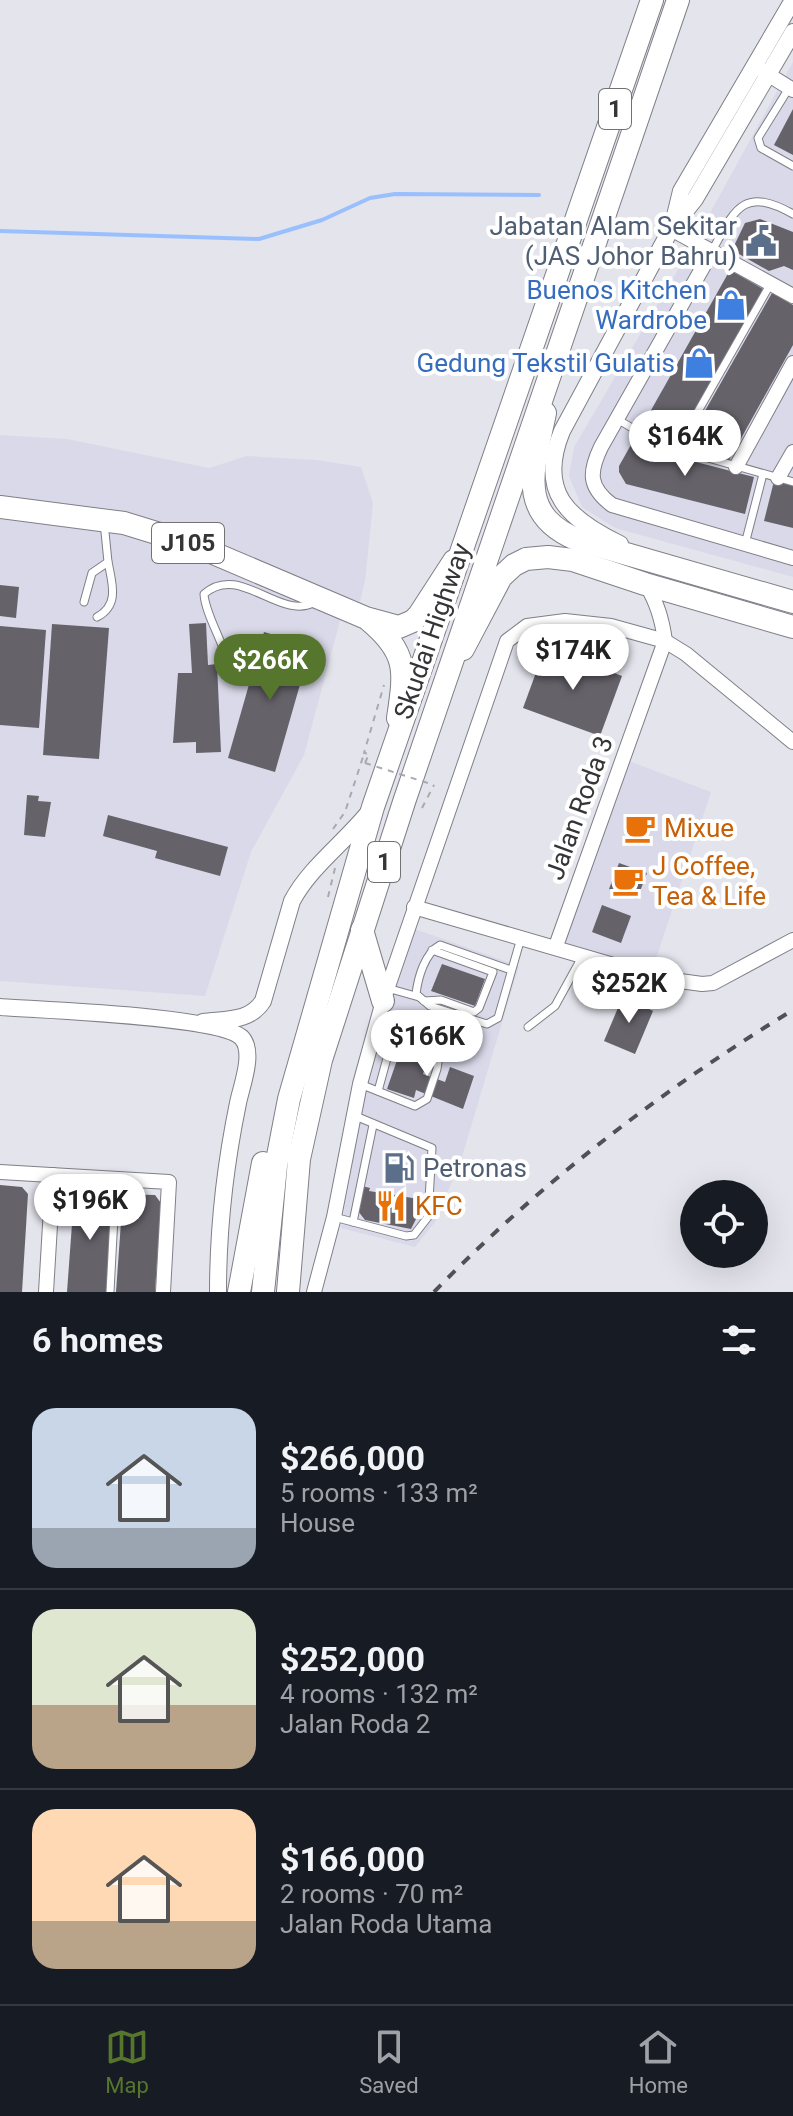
<!DOCTYPE html>
<html lang="en">
<head>
<meta charset="utf-8">
<style>
	:root { --surface:#171b24; --page:#20242c; --text:#f1f3f6; --muted:#9ea1a6; --line:#363941; --accent:#56762d }
	body { margin:0; font-family:Roboto,sans-serif; background:var(--page); color:var(--text); height:100vh; display:flex; flex-direction:column; font-size:30px; white-space:nowrap }
	* { box-sizing:border-box; margin:0 }
	p { font-size:26px; color:var(--muted) }
	.icon { flex:none; width:44px; height:44px; fill:none; stroke:currentColor; stroke-width:2; stroke-linecap:round; stroke-linejoin:round }
	.map { position:relative; height:1292px; overflow:hidden }
	.drawer { display:flex; flex-direction:column; background:var(--surface); flex:1 }
	.drawer>* { flex:none }
	.tools { position:absolute; left:680px; top:1180px; display:grid; gap:16px }
	.tools a { display:grid; place-items:center; width:88px; height:88px; border-radius:50%; background:var(--surface); box-shadow:0 8px 32px #0002; font-size:40px }
	.price { position:absolute; translate:-50% -68px; padding:0 18px; border-radius:28px; background:#fff; color:#222; font-size:26px; line-height:52px; filter:drop-shadow(0 2px 4px #0008) }
	.price::after { content:''; position:absolute; left:50%; top:48px; width:24px; height:18px; margin-left:-12px; background:inherit; clip-path:polygon(0 0,100% 0,50% 100%) }
	.price.on { background:var(--accent); color:#fff }
	ul { padding:0; list-style:none }
	li { display:flex; align-items:center; gap:24px; height:200px; padding:0 32px }
	li+li { border-top:2px solid var(--line) }
	li span { display:grid; place-items:center; flex:none; width:224px; height:160px; border-radius:24px; color:#555 }
	li>.icon { margin-inline-start:auto }
	span .icon { width:96px; height:96px; fill:#fffc; stroke-width:1 }
	li b { font-size:34px }
	h2 { display:flex; justify-content:space-between; align-items:center; height:96px; padding:0 32px; font-size:34px }
	.tab-bar { display:flex; justify-content:space-around; align-items:center; height:112px; border-top:2px solid var(--line); background:var(--surface); font-size:22px; color:var(--muted) }
	.tab-bar a { display:grid; justify-items:center; gap:4px }
	.tab-bar .on { color:var(--accent) }
	.map>svg:first-child { display:block }
</style>
</head>
<body>
<div class="map">
<svg width="793" height="1292" viewBox="0 0 793 1292">
	<rect width="100%" height="100%" fill="#e4e4ed"/>
	<!-- built -->
	<g fill="#d9d9e9">
		<polygon points="793,62 793,577 615,528 582,507 569,476 574,447 693,244"/>
		<polygon points="0,435 67,439 209,468 247,456 317,460 361,467 373,503 365,581 360,602 192,544 0,503"/>
		<polygon points="0,517 96,528 174,545 341,617 304,755 251,852 205,996 0,981"/>
		<polygon points="629,761 711,792 652,971 565,944"/>
		<polygon points="415,929 519,966 461,1160 435,1222 415,1247 341,1228 363,1105 397,981"/>
	</g>
	<g fill="none" stroke-linecap="round" stroke-linejoin="round">
		<!-- stream -->
		<g stroke="#9abffd" stroke-width="4">
			<polyline points="629,226 645,228"/>
			<polyline points="0,231 259,239 322,220 370,198 395,194 539,195"/>
		</g>
	</g>
	<!-- building -->
	<g fill="#65626a">
		<polygon points="793,109 793,155 774,145"/>
		<polygon points="760,219 793,232 793,270 784,266 769,271 732,250 745,223"/>
		<polygon points="730,270 763,289 676,443 665,441 641,428"/>
		<polygon points="772,293 793,305 793,345 729,460 685,446"/>
		<polygon points="636,436 665,454 754,477 745,514 626,484 619,472 619,466"/>
		<polygon points="775,477 793,482 793,528 764,521"/>
		<polygon points="0,585 19,587 16,618 0,616"/>
		<polygon points="206,623 208,665 217,664 221,752 196,753 196,742 173,743 178,673 192,673 189,624"/>
		<polygon points="52,624 109,628 99,759 43,755"/>
		<polygon points="0,626 46,630 39,728 0,725"/>
		<polygon points="264,632 311,646 275,772 228,758"/>
		<polygon points="560,652 622,676 600,736 523,708 541,659"/>
		<polygon points="27,795 39,796 38,801 51,802 45,837 24,835"/>
		<polygon points="108,815 228,847 220,876 155,858 157,851 103,836"/>
		<polygon points="619,863 647,873 637,899 609,889"/>
		<polygon points="602,905 631,916 621,943 592,932"/>
		<polygon points="442,964 485,979 475,1006 431,991"/>
		<polygon points="623,996 653,1011 635,1054 604,1041"/>
		<polygon points="404,1040 431,1050 423,1074 445,1082 450,1067 474,1076 463,1109 416,1090 414,1098 387,1089"/>
		<polygon points="0,1185 22,1187 28,1194 22,1292 0,1292"/>
		<polygon points="362,1186 370,1188 369,1191 425,1200 419,1217 417,1217 411,1229 365,1220 358,1211"/>
		<polygon points="81,1190 113,1193 106,1292 67,1292 74,1197"/>
		<polygon points="123,1194 155,1195 161,1203 155,1292 116,1292"/>
	</g>
	<g fill="none" stroke-linecap="round" stroke-linejoin="round">
		<defs>
			<g id="service">
				<polyline points="789,88 758,138 761,148 793,166"/>
				<path d="M712,251c23,-42 31,-65 81,-37"/>
				<polyline points="617,419 659,444 793,482"/>
				<polyline points="676,450 771,283"/>
				<polyline points="745,544 763,474"/>
				<polyline points="84,602 92,573 108,562 104,522"/>
				<path d="M97,617c23,-12 15,-34 11,-55"/>
				<path d="M227,660c-5,-20 -22,-47 -23,-66 36,-32 76,28 111,8"/>
				<path d="M511,970l-71,-25c-15,8 -22,32 -24,49l14,12 57,18 11,-6 23,-80"/>
				<polyline points="387,988 419,997"/>
				<polyline points="424,1001 441,1000 474,1012 479,1008 493,972 432,950"/>
				<polyline points="528,1027 555,1006 582,957"/>
				<polyline points="360,1084 415,1106 427,1099 437,1069 441,1042 434,1033 379,1018"/>
				<polyline points="378,1091 397,1022"/>
				<polyline points="334,1217 406,1236 414,1235 428,1217 432,1148 353,1115"/>
				<polyline points="353,1222 373,1125"/>
				<polyline points="110,1292 116,1179"/>
			</g>
			<g id="minor">
				<polyline points="761,70 793,90"/>
				<polyline points="671,229 793,296"/>
				<path d="M712,251l-111,196c-12,25 -13,40 11,58l181,53"/>
				<polyline points="736,467 793,363"/>
				<polyline points="778,478 793,452"/>
				<polyline points="414,907 658,978 702,984 713,983 793,940"/>
				<path d="M556,946l109,-305c-3,-22 -8,-38 -19,-57"/>
				<polyline points="0,1172 169,1182 163,1292"/>
				<polyline points="46,1292 53,1175"/>
				<polyline points="314,1292 334,1217 360,1084 383,1001 507,641 527,626 565,621 611,626 665,641 686,654 793,742"/>
			</g>
			<g id="tertiary">
				<polyline points="673,224 681,191 793,0"/>
				<path d="M620,544c-52,-25 -83,-52 -58,-113l109,-202 24,-30 98,-167"/>
				<path d="M0,1007c39,3 221,9 242,31 13,15 -1,49 -4,65 -13,63 -20,125 -20,189"/>
				<path d="M203,1022c23,-3 47,0 60,-21l29,-100c18,-34 52,-58 77,-89"/>
			</g>
			<g id="primary">
				<path d="M545,413c-11,54 -30,101 33,127l215,62"/>
				<polyline points="0,507 124,523 192,544 366,618 399,627 413,621 419,615 454,561"/>
				<path d="M370,621c38,32 35,50 28,97"/>
				<polyline points="463,649 501,577 514,565 526,559 548,557 573,560 645,584 793,627"/>
			</g>
			<g id="trunk">
				<polyline points="362,930 383,1001"/>
				<polyline points="239,1292 263,1163"/>
				<polyline points="263,1292 276,1166 289,1099 373,807 652,0"/>
				<polyline points="288,1292 299,1159 321,1060 404,802 678,0"/>
			</g>
		</defs>
		<!-- service casing -->
		<use href="#service" stroke="#7f7f87" stroke-width="9"/>
		<!-- minor casing -->
		<use href="#minor" stroke="#7f7f87" stroke-width="16"/>
		<!-- tertiary casing -->
		<use href="#tertiary" stroke="#7f7f87" stroke-width="18"/>
		<!-- primary casing -->
		<use href="#primary" stroke="#7f7f87" stroke-width="24"/>
		<!-- trunk casing -->
		<use href="#trunk" stroke="#7f7f87" stroke-width="24"/>
		<!-- path -->
		<g stroke="#a9a9b0" stroke-width="2" stroke-dasharray="6 6" stroke-linecap="butt">
			<polyline points="365,763 369,754 364,753 384,685"/>
			<polyline points="422,808 434,785"/>
			<polyline points="333,829 345,812 364,754"/>
			<polyline points="328,897 335,868"/>
		</g>
		<!-- service -->
		<use href="#service" stroke="#fff" stroke-width="7"/>
		<!-- minor -->
		<use href="#minor" stroke="#fff" stroke-width="14"/>
		<!-- tertiary -->
		<use href="#tertiary" stroke="#fff" stroke-width="16"/>
		<!-- primary -->
		<use href="#primary" stroke="#fff" stroke-width="22"/>
		<!-- trunk -->
		<use href="#trunk" stroke="#fff" stroke-width="22"/>
		<!-- rail -->
		<path stroke="#515155" stroke-width="4" stroke-dasharray="10 10" stroke-linecap="butt" d="M434,1292c106,-109 229,-203 359,-282"/>
		<!-- path-bridge -->
		<polyline stroke="#a9a9b0" stroke-width="2" stroke-dasharray="6 6" stroke-linecap="butt" points="365,763 434,785"/>
	</g>
	<!-- icons -->
	<defs>
		<symbol id="civic-bare" viewBox="-9 -9 18 18"><path d="M-.6-6.5H3V-4.5H.6V-3L4-1V1h2V6H-6V1h2V-1L-.6-3ZM-1.2 2.5V6h2.4V2.5Z" fill="#5c6f8a" stroke="#fff" stroke-width="2.5" paint-order="stroke"/></symbol>
		<symbol id="shop-bare" viewBox="-9 -9 18 18"><path d="M-5-2.5h2.3a2.7 3.5 0 0 1 5.4 0H5L5.5 6h-11ZM-1.5-2.5h3a1.5 2.3 0 0 0-3 0Z" fill="#3f7fe0" stroke="#fff" stroke-width="2.5" paint-order="stroke"/></symbol>
		<symbol id="cafe-bare" viewBox="-9 -9 18 18"><path d="M-5.5-4.5H6V0H3Q3 3.5 0 3.5H-2.5Q-5.5 3.5-5.5 0ZM3-3.2v2h1.7v-2ZM-6 4.5H4V6H-6Z" fill="#e8710a" stroke="#fff" stroke-width="2.5" paint-order="stroke"/></symbol>
		<symbol id="fuel-bare" viewBox="-9 -9 18 18"><path d="M-5.5-6h7V0h2V4h1.3V-2.5L3-4.5l.8-.8L6-3V5H2.5V1h-1V6h-7ZM-4.2-4.7v3.2H.2V-4.7Z" fill="#5c6f8a" stroke="#fff" stroke-width="2.5" paint-order="stroke"/></symbol>
		<symbol id="restaurant-bare" viewBox="-9 -9 18 18"><path d="M-5-6h1v4h1v-4h1v4h1v-4h1v5L-1.5 .5V6h-2V.5L-5-1ZM5-6V6H3V1.5H1.5Q1.5-4 5-6Z" fill="#e8710a" stroke="#fff" stroke-width="2.5" paint-order="stroke"/></symbol>
	</defs>
	<g fill-rule="evenodd">
		<use href="#civic-bare" x="739" y="219" width="44" height="44"/>
		<use href="#shop-bare" x="709" y="283" width="44" height="44"/>
		<use href="#shop-bare" x="677" y="341" width="44" height="44"/>
		<use href="#cafe-bare" x="618" y="806" width="44" height="44"/>
		<use href="#cafe-bare" x="606" y="859" width="44" height="44"/>
		<use href="#fuel-bare" x="377" y="1146" width="44" height="44"/>
		<use href="#restaurant-bare" x="369" y="1184" width="44" height="44"/>
	</g>
	<g text-anchor="middle" stroke-width="8" stroke-linejoin="round" paint-order="stroke">
		<!-- shield labels -->
		<g fill="#fff" stroke="#727274" stroke-width="2">
			<rect x="599" y="89" width="32" height="40" rx="6"/>
			<rect x="152" y="523" width="72" height="40" rx="6"/>
			<rect x="368" y="842" width="32" height="40" rx="6"/>
		</g>
		<g font-size="24" font-weight="bold" fill="#353538">
			<text x="615" y="117">1</text>
			<text x="188" y="551">J105</text>
			<text x="384" y="870">1</text>
		</g>
		<!-- service labels -->
		<g font-size="26" fill="#4e5e75" stroke="#fff" text-anchor="end">
			<text x="737" y="235">Jabatan Alam Sekitar<tspan x="737" dy="30">(JAS Johor Bahru)</tspan></text>
			<text x="423" y="1177" text-anchor="start">Petronas</text>
		</g>
		<!-- shop labels -->
		<g font-size="26" fill="#366cbe" stroke="#fff" text-anchor="end">
			<text x="707" y="299">Buenos Kitchen<tspan x="707" dy="30">Wardrobe</tspan></text>
			<text x="675" y="372">Gedung Tekstil Gulatis</text>
		</g>
		<!-- street labels -->
		<g font-size="26" fill="#353538" stroke="#fff">
			<text transform="translate(432 631) rotate(-71)" y="9">Skudai Highway</text>
			<text transform="translate(579 808) rotate(-70)" y="9">Jalan Roda 3</text>
		</g>
		<!-- food labels -->
		<g font-size="26" fill="#c56008" stroke="#fff" text-anchor="start">
			<text x="664" y="837">Mixue</text>
			<text x="652" y="875">J Coffee,<tspan x="652" dy="30">Tea &amp; Life</tspan></text>
			<text x="415" y="1215">KFC</text>
		</g>
	</g>
</svg>
<div class="tools">
<a><svg class="icon" aria-label="locate" viewBox="0 0 24 24"><circle cx="12" cy="12" r="6"/><path d="M12 2v4M12 18v4M2 12h4M18 12h4"/></svg></a>
</div>
<b class="price" style="left:685px;top:478px">$164K</b>
<b class="price" style="left:573px;top:692px">$174K</b>
<b class="price on" style="left:270px;top:702px">$266K</b>
<b class="price" style="left:629px;top:1025px">$252K</b>
<b class="price" style="left:427px;top:1078px">$166K</b>
<b class="price" style="left:90px;top:1242px">$196K</b>
</div>
<section class="drawer">
<h2>6 homes<svg class="icon" aria-label="filters" viewBox="0 0 24 24"><path d="M4 7h16M4 17h16"/><circle cx="9" cy="7" r="2"/><circle cx="15" cy="17" r="2"/></svg></h2>
<ul>
<li><span style="background:linear-gradient(#c9d6e8 75%,#9aa5b1 0)"><svg class="icon" aria-label="home" viewBox="0 0 24 24"><path d="M3 11l9-7 9 7M6 9v11h12V9"/></svg></span><div><b>$266,000</b><p>5 rooms · 133 m²</p><p>House</p></div></li>
<li><span style="background:linear-gradient(#dfe7d0 60%,#b9a48a 0)"><svg class="icon" aria-label="home" viewBox="0 0 24 24"><path d="M3 11l9-7 9 7M6 9v11h12V9"/></svg></span><div><b>$252,000</b><p>4 rooms · 132 m²</p><p>Jalan Roda 2</p></div></li>
<li><span style="background:linear-gradient(#ffd9b3 70%,#b9a48a 0)"><svg class="icon" aria-label="home" viewBox="0 0 24 24"><path d="M3 11l9-7 9 7M6 9v11h12V9"/></svg></span><div><b>$166,000</b><p>2 rooms · 70 m²</p><p>Jalan Roda Utama</p></div></li>
</ul>
</section>
<nav class="tab-bar">
<a class="on"><svg class="icon" aria-label="map" viewBox="0 0 24 24"><path d="M3 6l6-2 6 2 6-2v14l-6 2-6-2-6 2zM9 4v14M15 6v14"/></svg>Map</a>
<a><svg class="icon" aria-label="saved" viewBox="0 0 24 24"><path d="M7 4h10v16l-5-4-5 4z"/></svg>Saved</a>
<a><svg class="icon" aria-label="home" viewBox="0 0 24 24"><path d="M3 11l9-7 9 7M6 9v11h12V9"/></svg>Home</a>
</nav>
</body>
</html>
